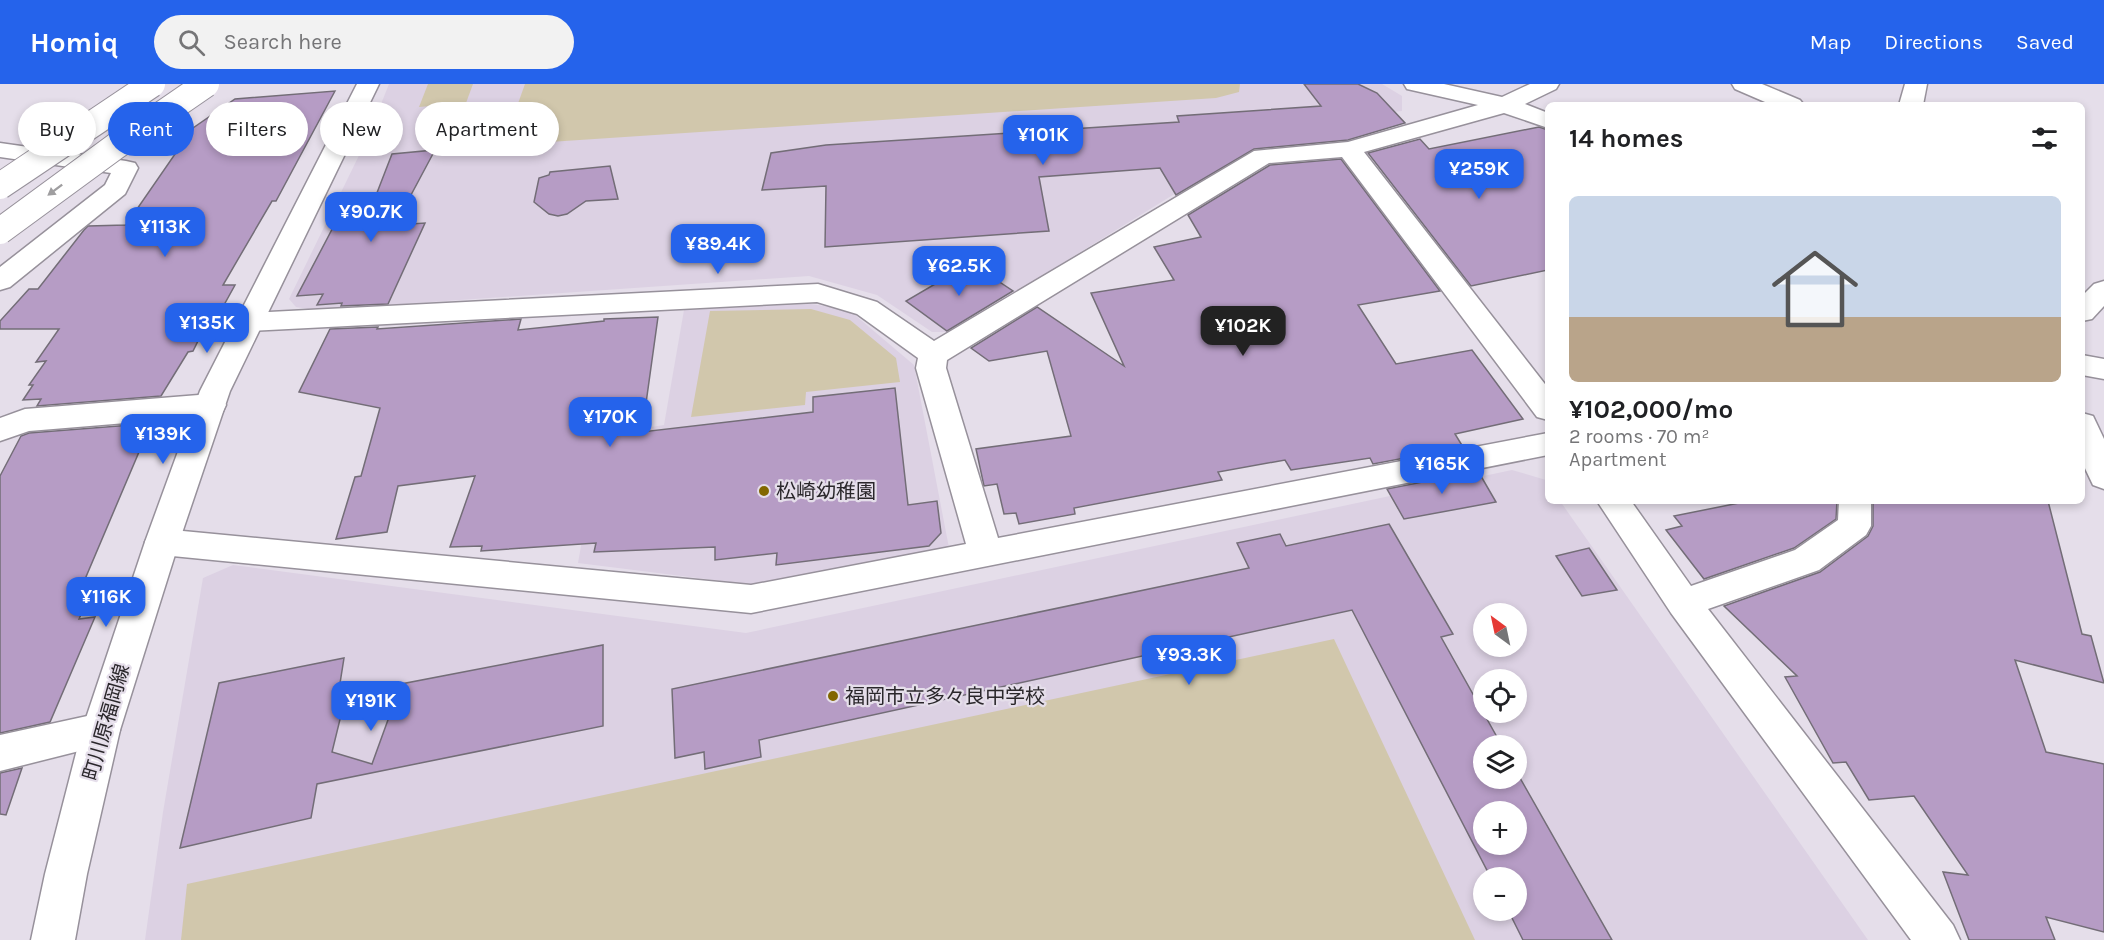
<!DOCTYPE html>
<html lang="en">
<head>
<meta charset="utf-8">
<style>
	:root { --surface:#fff; --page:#f2f2f2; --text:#202124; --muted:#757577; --line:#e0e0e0; --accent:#2563eb }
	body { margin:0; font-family:Karla,"Noto Sans JP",sans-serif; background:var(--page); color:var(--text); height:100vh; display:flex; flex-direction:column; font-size:22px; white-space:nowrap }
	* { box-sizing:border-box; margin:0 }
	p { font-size:20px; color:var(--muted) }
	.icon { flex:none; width:33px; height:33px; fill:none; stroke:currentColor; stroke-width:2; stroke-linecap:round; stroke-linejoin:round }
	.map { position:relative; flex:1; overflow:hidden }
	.side { position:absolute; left:1545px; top:18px; width:540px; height:402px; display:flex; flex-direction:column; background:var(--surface); border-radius:9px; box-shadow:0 3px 9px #0003 }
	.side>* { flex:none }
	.banner { position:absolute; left:18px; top:18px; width:570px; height:54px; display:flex; gap:12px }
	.needle { width:39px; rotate:327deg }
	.buttons { position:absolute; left:1473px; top:519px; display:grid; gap:12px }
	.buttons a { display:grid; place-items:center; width:54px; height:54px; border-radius:50%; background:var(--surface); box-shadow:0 3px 9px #0003; font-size:30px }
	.price { position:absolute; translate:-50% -51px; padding:0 14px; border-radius:12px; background:var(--accent); color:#fff; font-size:20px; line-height:39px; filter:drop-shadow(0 2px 3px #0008) }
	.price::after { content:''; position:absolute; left:50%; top:36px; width:18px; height:14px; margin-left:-9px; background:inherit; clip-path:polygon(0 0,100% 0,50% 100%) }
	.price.active { background:#222; color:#fff }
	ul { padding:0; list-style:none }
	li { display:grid; align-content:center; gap:12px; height:318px; padding:0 24px }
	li+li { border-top:2px solid var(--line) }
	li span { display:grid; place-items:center; height:186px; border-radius:9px; color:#555 }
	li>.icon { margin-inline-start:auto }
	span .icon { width:108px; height:108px; fill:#fffc; stroke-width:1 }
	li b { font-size:26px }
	h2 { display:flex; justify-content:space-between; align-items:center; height:72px; padding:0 24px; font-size:26px }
	.pill { padding:0 21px; border-radius:27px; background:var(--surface); box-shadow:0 3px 9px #0003; font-size:21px; line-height:54px }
	.pill.active { background:var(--accent); color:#fff }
	header { display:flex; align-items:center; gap:36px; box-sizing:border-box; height:84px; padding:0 30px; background:var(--accent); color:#fff }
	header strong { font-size:28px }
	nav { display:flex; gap:33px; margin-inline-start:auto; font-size:21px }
	.search { width:420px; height:54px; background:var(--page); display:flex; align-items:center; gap:15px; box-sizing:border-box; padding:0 21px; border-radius:33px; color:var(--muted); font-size:22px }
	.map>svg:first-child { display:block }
</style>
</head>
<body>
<header>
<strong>Homiq</strong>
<div class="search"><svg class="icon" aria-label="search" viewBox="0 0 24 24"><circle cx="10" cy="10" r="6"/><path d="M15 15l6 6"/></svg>Search here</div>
<nav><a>Map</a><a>Directions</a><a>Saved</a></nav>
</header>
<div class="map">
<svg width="2104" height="856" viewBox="0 0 2104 856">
	<rect width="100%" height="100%" fill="#e5deea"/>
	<!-- built -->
	<g fill="#dcd1e3" fill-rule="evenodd">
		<polygon points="389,0 1382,0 1402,12 1402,27 1286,41 951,248 932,248 877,211 809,192 315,226 296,223 289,215 367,55"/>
		<polygon points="811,220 849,226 914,281 949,464 754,501 578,479 601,351 664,341 684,226"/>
		<path d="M1512,386l34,10 2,4v17h12l308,439h-1723l18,-128 40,-234 30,-13 513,68zM1484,530h32v32h-32zM1484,596h32v32h-32zM1484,662h32v32h-32zM1484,728h32v32h-32zM1484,794h32v32h-32z"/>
	</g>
	<!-- green -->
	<g fill="#d1c7ac">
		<polygon points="428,0 473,0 466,19 419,23"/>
		<polygon points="525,0 1240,0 1239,8 1216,14 503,61"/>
		<polygon points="811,225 850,236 896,274 900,298 806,308 805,321 691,333 710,227"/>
		<polygon points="1334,555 1475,856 181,856 187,800"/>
	</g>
	<!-- building -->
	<g fill="#b69cc5" stroke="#736d77" stroke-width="1.5" fill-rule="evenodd">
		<polygon points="1304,0 1358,0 1377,9 1405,39 1348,56 1254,65 1176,111 1160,84 1039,93 1049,147 825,163 826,102 762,106 771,69 826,61 1179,38 1177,32 1321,22"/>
		<polygon points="335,7 276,117 272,117 223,201 235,201 209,248 202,249 193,267 188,268 161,312 37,322 41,315 23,316 33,301 29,301 46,277 36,278 59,245 0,245 0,237 29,205 38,205 84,146 88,142 126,141 193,44 235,15"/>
		<polygon points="1539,43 1548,46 1548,186 1471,202 1368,69 1420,55 1429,65"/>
		<polygon points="435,66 395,141 425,139 388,220 341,222 342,219 317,221 323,210 297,212 338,134 368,132 392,70"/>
		<polygon points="1341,75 1440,207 1358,221 1396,280 1472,266 1523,335 1455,350 1463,363 1373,380 1370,374 1291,386 1285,376 1218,388 1222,396 1074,424 1075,430 1019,440 1016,429 1004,430 997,400 984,402 976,365 1071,352 1047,267 989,277 971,264 1037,223 1124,282 1091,209 1174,196 1154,163 1201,153 1188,131 1270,81"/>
		<polygon points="610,82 618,115 586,117 567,130 558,132 549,130 534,118 539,94 549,91 550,88"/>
		<polygon points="971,179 1013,207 947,247 906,217"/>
		<polygon points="658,233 642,348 813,328 813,313 895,304 908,421 937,417 941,449 929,462 776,481 777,469 715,476 715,463 594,468 596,459 481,467 482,462 450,463 475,392 398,402 387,448 336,455 355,393 361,392 380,324 299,308 330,245 378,243 377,245 521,235 518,246 604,237 604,235"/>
		<polygon points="144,340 142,344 150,342 80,507 92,506 79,535 95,533 50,638 0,649 0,392 21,352 29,349"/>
		<polygon points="1478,387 1496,418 1404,435 1387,405"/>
		<polygon points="1749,417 1837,417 1836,435 1794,464 1704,495 1666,446 1682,442 1674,432"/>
		<polygon points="1873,417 2048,417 2082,550 2091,552 2104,599 2015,576 2046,668 2104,680 2104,848 2046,833 2055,856 1969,856 1943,788 1968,791 1914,712 1869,716 1846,678 1833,679 1785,593 1797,592 1724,522 1820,488 1868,452 1873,442"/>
		<path d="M1389,440l64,110 -12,3 61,109h-18v32h32v-7l96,169h-89l-15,-30h8v-32h-25l-139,-268 -593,130 2,17 -56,12 -1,-17 -29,6 -3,-69 577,-121 -12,-25 43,-9 6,12zM1484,728h32v32h-32z"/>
		<polygon points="1589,464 1617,506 1582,512 1556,472"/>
		<polygon points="603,561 603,642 317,700 311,734 180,764 219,599 344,574 338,612 346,611 332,668 372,680 401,600"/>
		<polygon points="22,684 6,731 0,730 0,689"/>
	</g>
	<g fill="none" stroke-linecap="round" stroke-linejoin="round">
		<defs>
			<g id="minor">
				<polygon points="1404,0 1444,0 1502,13 1530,0 1559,0 1556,5 1525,20 1548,29 1548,44 1504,29 1364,68 1548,304 1548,336 1537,333 1342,73 1269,79 947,276 946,284 998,454 1548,349 1548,371 751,529 162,471 150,467 145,458 150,449 162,445 751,501 966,460 916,284 918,274 857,230 817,218 249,247 239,245 235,238 239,231 249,229 818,200 877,218 934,257 1254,67 1348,58 1478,21 1407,5"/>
				<polygon points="1732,0 1762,0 1800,16 1804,21 1772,21 1735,5"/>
				<polygon points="1905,0 1927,0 1923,21 1899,21"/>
				<polygon points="0,59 126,77 135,79 138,84 125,110 10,203 0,206 0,183 105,101 111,89 0,73"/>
				<polygon points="2104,197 2104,222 2092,235 2082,237 2082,212 2094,200"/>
				<polygon points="2082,271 2104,275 2104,295 2082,291"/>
				<polygon points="211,310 222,313 226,321 222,329 211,332 29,347 0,357 0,334 25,325"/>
				<polygon points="2082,329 2093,332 2104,355 2104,405 2093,401 2082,378"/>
				<polygon points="1597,417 1631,417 1691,502 1795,466 1838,436 1839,417 1871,417 1871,442 1866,451 1819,486 1708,525 1953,841 1960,856 1911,856 1671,529"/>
				<polygon points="101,629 115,634 120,646 115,658 0,687 0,651"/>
			</g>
			<polygon id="major" points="357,0 379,0 230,307 179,458 120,646 87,790 75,856 31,856 45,790 82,646 145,458 200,307"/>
		</defs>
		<!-- minor casing -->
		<use href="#minor" stroke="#97919b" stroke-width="3"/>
		<!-- major casing -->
		<use href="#major" stroke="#97919b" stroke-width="3"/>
		<!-- minor -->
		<use href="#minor" fill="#fff" fill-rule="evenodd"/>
		<!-- major -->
		<use href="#major" fill="#fff" fill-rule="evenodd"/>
		<defs>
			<g id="highway-bridge">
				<polyline points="0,102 152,0"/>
				<polyline points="0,147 116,62 206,0"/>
			</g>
		</defs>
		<!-- highway-bridge casing -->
		<use href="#highway-bridge" stroke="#97919b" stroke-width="28" stroke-linecap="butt"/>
		<!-- highway-bridge -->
		<use href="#highway-bridge" stroke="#fff" stroke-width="26"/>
	</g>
	<!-- one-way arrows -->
	<defs><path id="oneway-solid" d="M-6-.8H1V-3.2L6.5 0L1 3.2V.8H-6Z" transform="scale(1.5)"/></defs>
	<use fill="#9f9ea0" href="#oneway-solid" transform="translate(55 106) rotate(143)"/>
	<!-- markers -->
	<g fill="#826700" stroke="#e5deea" stroke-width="2">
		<circle cx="764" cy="407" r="6"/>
		<circle cx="833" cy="612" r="6"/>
	</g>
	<g text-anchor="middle" stroke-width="4.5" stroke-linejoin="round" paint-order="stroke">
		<!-- poi labels -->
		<g font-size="20" fill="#2a272b" stroke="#e5deea" text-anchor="start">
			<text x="776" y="414">松崎幼稚園</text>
			<text x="845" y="619">福岡市立多々良中学校</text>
		</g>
		<!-- street labels -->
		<g font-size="20" fill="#2a272b" stroke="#e5deea">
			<text transform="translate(106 638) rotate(-74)" y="7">町川原福岡線</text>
		</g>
	</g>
</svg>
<div class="buttons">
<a><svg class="needle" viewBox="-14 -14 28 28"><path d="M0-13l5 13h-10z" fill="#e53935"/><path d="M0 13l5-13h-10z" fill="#757577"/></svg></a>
<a><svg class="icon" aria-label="locate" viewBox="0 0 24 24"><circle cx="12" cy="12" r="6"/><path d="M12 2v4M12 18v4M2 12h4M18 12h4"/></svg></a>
<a><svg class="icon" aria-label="layers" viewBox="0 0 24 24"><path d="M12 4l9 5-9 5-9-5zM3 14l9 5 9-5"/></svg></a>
<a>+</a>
<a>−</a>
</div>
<b class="price" style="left:1043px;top:82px">¥101K</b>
<b class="price" style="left:1479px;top:116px">¥259K</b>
<b class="price" style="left:371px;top:159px">¥90.7K</b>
<b class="price" style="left:165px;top:174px">¥113K</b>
<b class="price" style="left:718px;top:191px">¥89.4K</b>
<b class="price" style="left:959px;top:213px">¥62.5K</b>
<b class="price" style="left:207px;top:270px">¥135K</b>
<b class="price active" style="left:1243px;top:273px">¥102K</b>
<b class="price" style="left:610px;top:364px">¥170K</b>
<b class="price" style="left:163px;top:381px">¥139K</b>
<b class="price" style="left:1442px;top:411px">¥165K</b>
<b class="price" style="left:106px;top:544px">¥116K</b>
<b class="price" style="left:1189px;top:602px">¥93.3K</b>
<b class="price" style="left:371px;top:648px">¥191K</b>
<div class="banner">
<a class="pill">Buy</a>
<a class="pill active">Rent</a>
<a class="pill">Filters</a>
<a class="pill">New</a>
<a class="pill">Apartment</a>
</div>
<section class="side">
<h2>14 homes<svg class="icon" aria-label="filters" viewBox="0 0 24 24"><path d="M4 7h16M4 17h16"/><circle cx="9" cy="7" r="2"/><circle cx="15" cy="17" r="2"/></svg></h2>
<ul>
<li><span style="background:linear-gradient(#c9d6e8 65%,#b9a48a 0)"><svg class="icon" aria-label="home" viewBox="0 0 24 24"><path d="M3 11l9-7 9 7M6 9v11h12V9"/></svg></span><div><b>¥102,000/mo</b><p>2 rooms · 70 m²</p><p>Apartment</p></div></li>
</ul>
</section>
</div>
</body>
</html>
